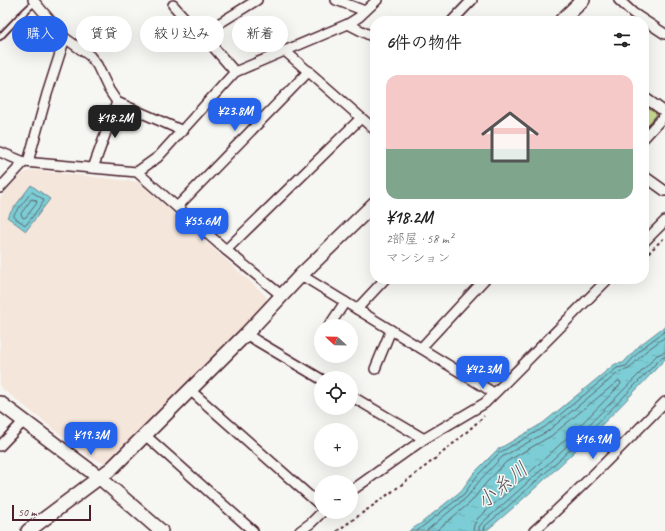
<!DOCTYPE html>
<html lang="ja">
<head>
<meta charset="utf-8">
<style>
	:root { --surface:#fff; --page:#f6f6f6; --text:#222; --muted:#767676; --accent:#2563eb }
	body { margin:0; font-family:Caveat,"Klee One",sans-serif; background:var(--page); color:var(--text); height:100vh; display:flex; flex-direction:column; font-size:15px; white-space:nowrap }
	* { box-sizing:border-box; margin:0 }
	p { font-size:13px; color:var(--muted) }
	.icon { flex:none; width:22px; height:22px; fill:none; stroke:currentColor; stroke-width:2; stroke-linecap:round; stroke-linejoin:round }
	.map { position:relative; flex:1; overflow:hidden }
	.sheet { position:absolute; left:370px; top:16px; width:279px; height:268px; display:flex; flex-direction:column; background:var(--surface); border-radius:16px; box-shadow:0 4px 16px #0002 }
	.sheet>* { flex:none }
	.guide { position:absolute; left:12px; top:16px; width:298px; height:36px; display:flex; gap:8px }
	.needle { width:26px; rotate:292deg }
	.buttons { position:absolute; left:314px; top:319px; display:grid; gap:8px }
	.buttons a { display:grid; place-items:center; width:44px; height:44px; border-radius:50%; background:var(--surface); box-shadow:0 4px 16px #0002; font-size:20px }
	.scale { position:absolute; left:12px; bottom:10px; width:79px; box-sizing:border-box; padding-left:4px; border:2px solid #4a1f2b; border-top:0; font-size:11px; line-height:14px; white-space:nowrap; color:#4a1f2b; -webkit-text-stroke:3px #f6f6f2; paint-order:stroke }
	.price { position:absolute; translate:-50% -34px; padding:0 9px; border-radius:8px; background:var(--accent); color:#fff; font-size:13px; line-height:26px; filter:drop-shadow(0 1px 2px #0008) }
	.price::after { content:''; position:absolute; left:50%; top:24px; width:12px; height:9px; margin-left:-6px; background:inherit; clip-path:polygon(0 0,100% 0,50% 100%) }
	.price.current { background:#222; color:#fff }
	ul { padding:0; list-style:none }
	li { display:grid; align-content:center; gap:8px; height:212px; padding:0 16px }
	li span { display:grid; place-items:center; height:124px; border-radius:12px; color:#555 }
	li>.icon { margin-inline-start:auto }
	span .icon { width:72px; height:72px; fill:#fffc; stroke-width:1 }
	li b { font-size:17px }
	h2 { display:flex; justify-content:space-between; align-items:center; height:48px; padding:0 16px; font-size:17px }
	.chip { padding:0 14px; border-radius:18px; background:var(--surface); box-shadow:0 4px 16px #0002; font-size:14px; line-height:36px }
	.chip.current { background:var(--accent); color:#fff }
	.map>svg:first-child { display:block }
</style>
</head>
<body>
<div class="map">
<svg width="665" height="531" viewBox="0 0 665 531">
	<defs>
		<pattern id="grass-tufts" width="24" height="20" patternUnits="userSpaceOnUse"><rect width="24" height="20" fill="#c9dc91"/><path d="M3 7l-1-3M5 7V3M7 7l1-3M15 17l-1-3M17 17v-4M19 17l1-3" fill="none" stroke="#aebc7d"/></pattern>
		<pattern id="water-ripples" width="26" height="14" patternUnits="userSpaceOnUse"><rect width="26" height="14" fill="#7ccdd5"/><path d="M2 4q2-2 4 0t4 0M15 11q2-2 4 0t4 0" fill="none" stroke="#6db0b7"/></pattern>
	</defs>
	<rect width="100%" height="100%" fill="#f6f6f2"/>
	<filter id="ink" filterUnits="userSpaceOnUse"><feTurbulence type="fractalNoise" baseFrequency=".025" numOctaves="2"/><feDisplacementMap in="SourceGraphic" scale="8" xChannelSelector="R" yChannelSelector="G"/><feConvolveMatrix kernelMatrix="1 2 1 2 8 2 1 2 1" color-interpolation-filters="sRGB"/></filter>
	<g filter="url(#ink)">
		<!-- built -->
		<polygon fill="#f5e6db" points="33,170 139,182 262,292 266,296 266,303 113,459 104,463 89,457 0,387 0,198 21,175 26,172"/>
		<!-- grass -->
		<polygon fill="url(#grass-tufts)" stroke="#8a7e5e" points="644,104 656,112 656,115 644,130"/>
		<!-- water -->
		<g fill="url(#water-ripples)" stroke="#688791">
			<polygon points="31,185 50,199 26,231 7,217"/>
			<path d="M665,326v33c-56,61 -116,119 -179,172h-77l11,-7 41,-33 13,-18 23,-23 46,-27 72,-59 8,-1 17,-18z"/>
		</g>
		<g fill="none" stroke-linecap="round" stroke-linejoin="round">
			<!-- shore -->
			<g stroke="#5e656f" stroke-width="1">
				<polygon points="32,192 43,199 44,201 27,224 25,225 14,217 14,215"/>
				<polygon points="32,199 36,200 37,203 26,217 23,218 21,214"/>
				<polyline points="417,531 464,494 477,476 499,453 545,427 617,368 626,366 642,348 665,331"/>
				<polyline points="426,531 467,497 481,479 502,457 548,431 619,372 629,369 646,351 665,337"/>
				<path d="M436,531l35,-29 15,-19 20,-21 45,-26 67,-55h2l1,3c-45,47 -94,92 -143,134l-4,7 -1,6"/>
				<path d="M479,531v-4l3,-4c61,-53 120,-109 175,-168l8,-3"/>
				<path d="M484,531l1,-5c62,-52 120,-109 176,-168l4,-1"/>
			</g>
			<defs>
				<polyline id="lane" points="0,37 18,18 35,2"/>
				<g id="street">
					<polyline points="33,0 65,38 90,56 97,65 109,90 117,102 183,131"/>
					<polyline points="336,0 365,11"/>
					<polyline points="619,0 633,13 665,34"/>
					<polyline points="173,5 197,32 202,34 235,72"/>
					<polyline points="452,21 472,0"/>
					<polyline points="348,24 375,38"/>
					<polyline points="202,34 257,0"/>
					<polyline points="285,51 375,130"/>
					<polyline points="644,97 665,112"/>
					<polyline points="644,138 665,115"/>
					<polyline points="0,152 24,162 137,172 226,250 281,295"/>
					<polyline points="28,162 47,94 65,38"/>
					<polyline points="93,168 117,102"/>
					<polyline points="137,172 158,157 235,72 348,24 359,17 377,0"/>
					<polyline points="644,176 665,191"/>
					<polyline points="0,188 24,162"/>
					<polyline points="177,207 309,71"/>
					<polyline points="644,242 665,221"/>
					<polyline points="226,250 361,118"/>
					<polyline points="301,275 494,393"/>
					<polyline points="357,309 385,279"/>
					<polyline points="329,326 345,302"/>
					<polyline points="246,334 257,341 321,379"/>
					<polyline points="421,348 485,279"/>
					<polyline points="375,369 391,330"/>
					<polyline points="190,390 321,506"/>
					<polyline points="351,396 424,439"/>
					<polyline points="145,435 253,531"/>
					<polyline points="0,446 24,421"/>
					<polyline points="351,491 424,439 485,403 608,279"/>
					<polyline points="300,531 311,523 322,512"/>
					<path d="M534,531c46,-41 88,-85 131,-129"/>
				</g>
				<g id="secondary">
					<polyline points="561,21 583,0"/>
					<polyline points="0,403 100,478 161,531"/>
					<polyline points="28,531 112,468 246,334 301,275 375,203"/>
				</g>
			</defs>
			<!-- lane casing -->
			<use href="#lane" stroke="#4a1f2b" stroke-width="8"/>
			<!-- street casing -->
			<use href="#street" stroke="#4a1f2b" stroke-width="12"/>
			<!-- secondary casing -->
			<use href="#secondary" stroke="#4a1f2b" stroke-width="16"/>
			<!-- path -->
			<g stroke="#4a1f2b" stroke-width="2" stroke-dasharray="3 3" stroke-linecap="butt">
				<polyline points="644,257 665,237"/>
				<polyline points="616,284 622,279"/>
				<path d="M337,531c51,-36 102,-72 147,-115"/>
			</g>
			<!-- lane -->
			<use href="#lane" stroke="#f6f6f2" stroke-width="4.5"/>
			<!-- street -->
			<use href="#street" stroke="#f6f6f2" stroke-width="9"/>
			<!-- secondary -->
			<use href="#secondary" stroke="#f6f6f2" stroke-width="13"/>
		</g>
	</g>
	<g text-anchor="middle" stroke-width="3" stroke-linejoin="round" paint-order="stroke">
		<!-- water labels -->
		<g font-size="20" font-style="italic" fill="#59535e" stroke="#f6f6f2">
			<text transform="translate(502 485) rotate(-40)" y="7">小糸川</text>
		</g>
	</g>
</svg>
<div class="buttons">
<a><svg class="needle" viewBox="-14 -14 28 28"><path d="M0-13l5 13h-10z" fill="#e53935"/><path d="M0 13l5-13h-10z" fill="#767676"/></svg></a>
<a><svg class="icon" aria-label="locate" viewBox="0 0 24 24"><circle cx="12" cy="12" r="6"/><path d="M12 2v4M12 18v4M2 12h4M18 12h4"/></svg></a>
<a>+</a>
<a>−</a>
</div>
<div class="scale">50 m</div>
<b class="price" style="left:235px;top:132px">¥23.8M</b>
<b class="price current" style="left:115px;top:139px">¥18.2M</b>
<b class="price" style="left:202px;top:242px">¥55.6M</b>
<b class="price" style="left:483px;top:390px">¥42.3M</b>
<b class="price" style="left:91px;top:456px">¥19.3M</b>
<b class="price" style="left:593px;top:460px">¥16.9M</b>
<div class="guide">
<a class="chip current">購入</a>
<a class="chip">賃貸</a>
<a class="chip">絞り込み</a>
<a class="chip">新着</a>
</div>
<section class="sheet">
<h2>6件の物件<svg class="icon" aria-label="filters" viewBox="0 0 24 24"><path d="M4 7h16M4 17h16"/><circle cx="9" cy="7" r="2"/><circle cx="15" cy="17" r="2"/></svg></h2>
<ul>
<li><span style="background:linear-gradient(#f6c9c9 60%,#7fa58c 0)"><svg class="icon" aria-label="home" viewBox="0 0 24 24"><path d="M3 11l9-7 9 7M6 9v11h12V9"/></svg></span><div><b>¥18.2M</b><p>2部屋 · 58 m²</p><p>マンション</p></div></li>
</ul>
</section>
</div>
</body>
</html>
